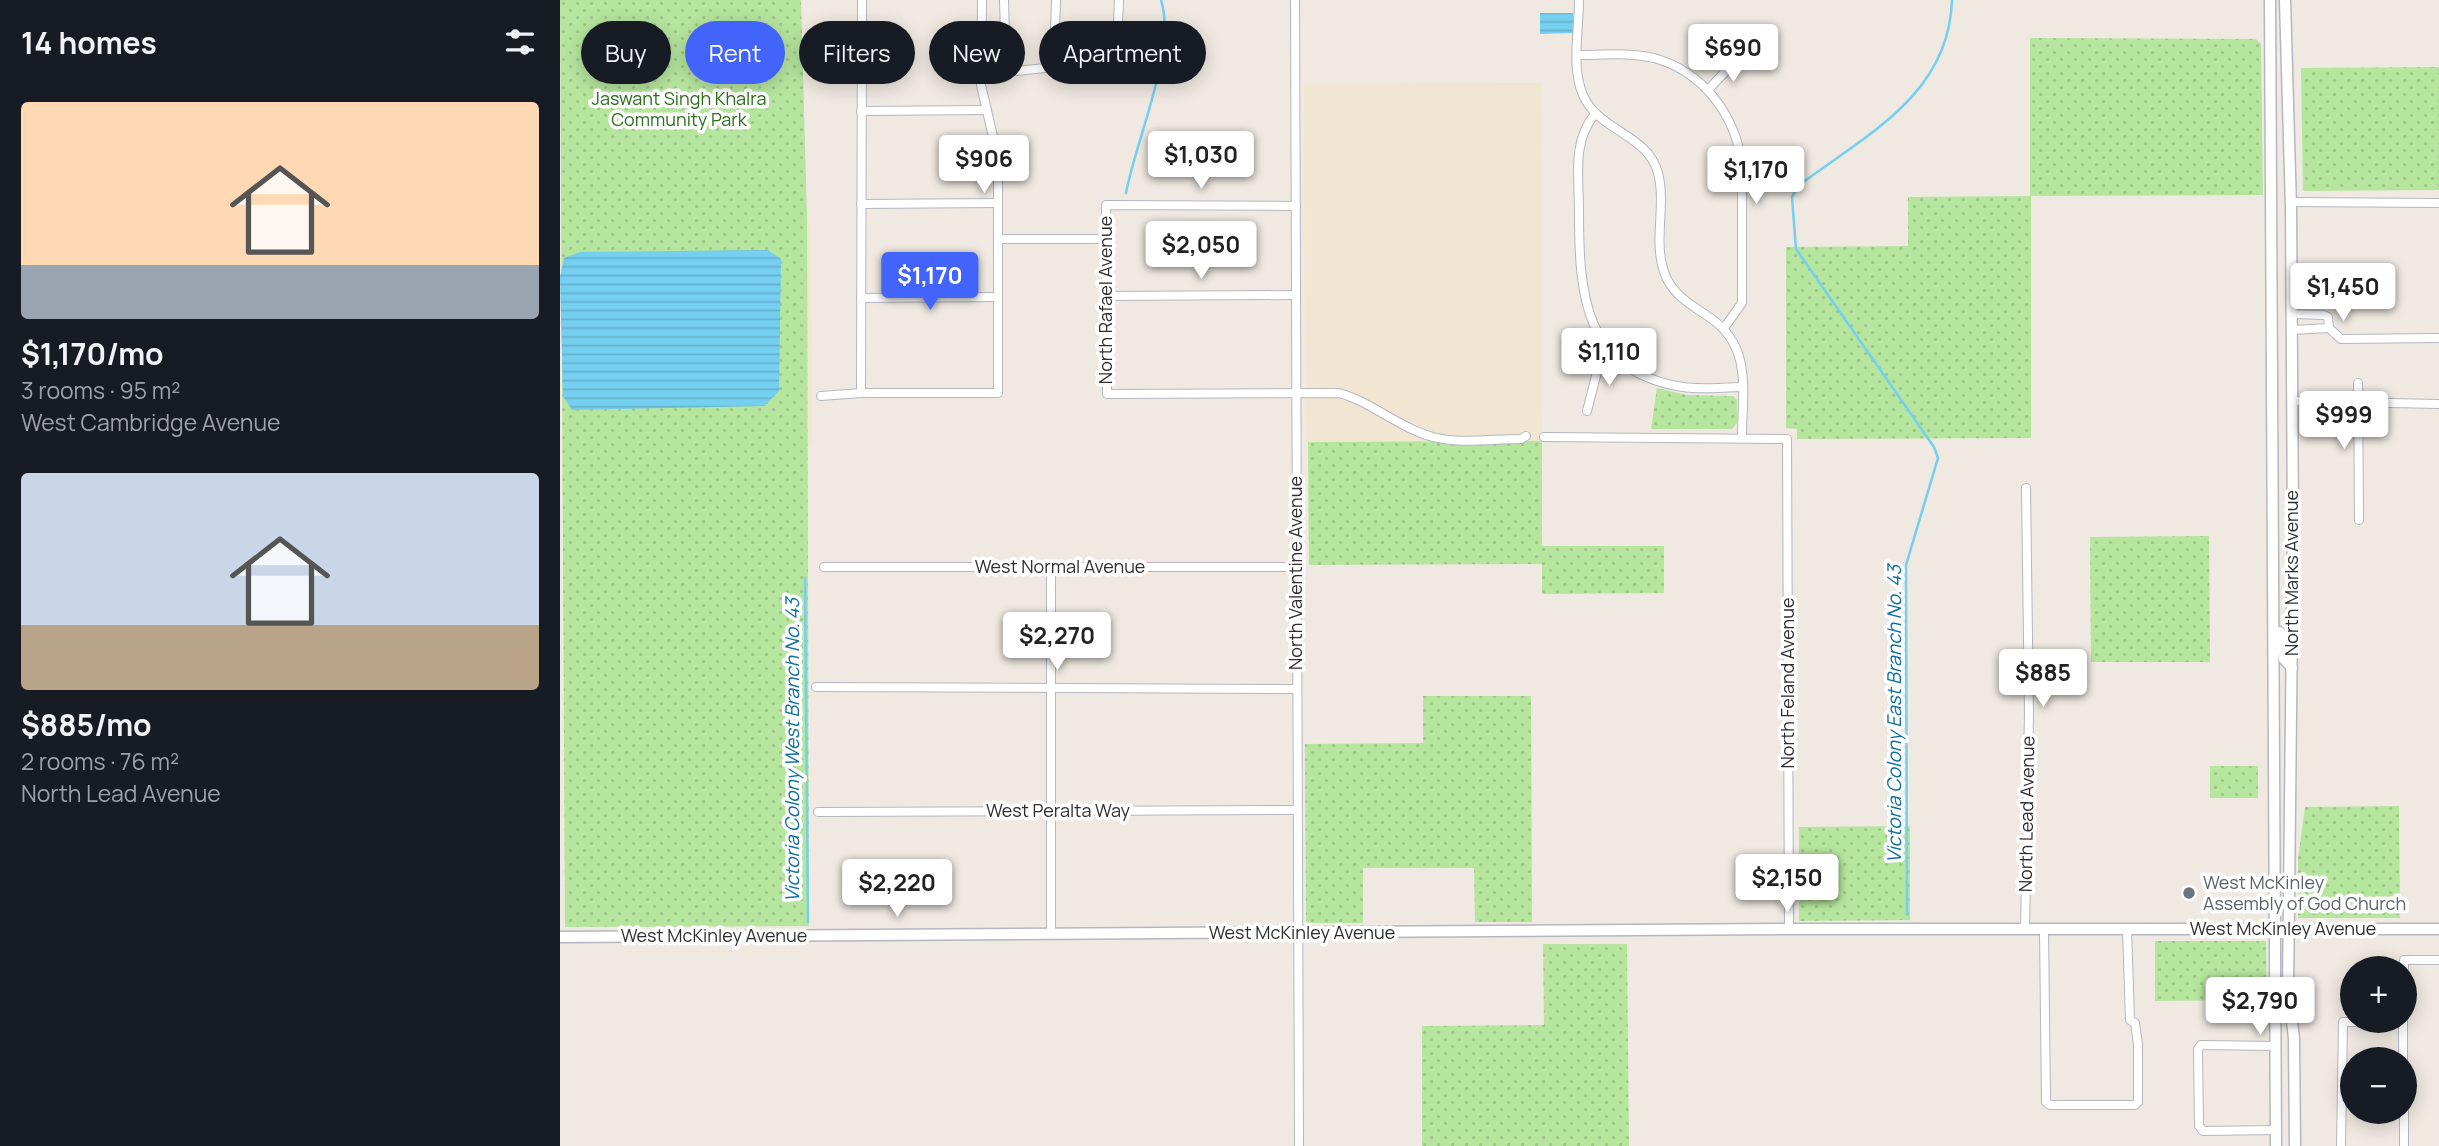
<!DOCTYPE html>
<html lang="en">
<head>
<meta charset="utf-8">
<style>
	:root { --surface:#171b24; --page:#242831; --text:#f1f3f6; --muted:#9ea1a6; --accent:#4264fb }
	body { margin:0; font-family:Manrope,sans-serif; background:var(--page); color:var(--text); height:100vh; display:flex; flex-direction:column; font-size:26px; white-space:nowrap }
	* { box-sizing:border-box; margin:0 }
	p { font-size:23px; color:var(--muted) }
	.icon { flex:none; width:38px; height:38px; fill:none; stroke:currentColor; stroke-width:2; stroke-linecap:round; stroke-linejoin:round }
	.map { position:relative; flex:1; overflow:hidden }
	.sheet { display:flex; flex-direction:column; background:var(--surface); width:560px }
	.sheet>* { flex:none }
	.hud { position:absolute; left:21px; top:21px; width:665px; height:63px; display:flex; gap:14px }
	.fabs { position:absolute; left:1780px; top:956px; display:grid; gap:14px }
	.fabs a { display:grid; place-items:center; width:77px; height:77px; border-radius:50%; background:var(--surface); box-shadow:0 4px 18px #0003; font-size:35px }
	.price { position:absolute; translate:-50% -60px; padding:0 16px; border-radius:7px; background:#fff; color:#222; font-size:23px; line-height:46px; filter:drop-shadow(0 2px 4px #0008) }
	.price::after { content:''; position:absolute; left:50%; top:42px; width:21px; height:16px; margin-left:-10px; background:inherit; clip-path:polygon(0 0,100% 0,50% 100%) }
	.price.current { background:var(--accent); color:#fff }
	ul { padding:0; list-style:none }
	li { display:grid; align-content:center; gap:14px; height:371px; padding:0 21px }
	li span { display:grid; place-items:center; height:217px; border-radius:7px; color:#555 }
	li>.icon { margin-inline-start:auto }
	span .icon { width:126px; height:126px; fill:#fffc; stroke-width:1 }
	li b { font-size:30px }
	h2 { display:flex; justify-content:space-between; align-items:center; height:84px; padding:0 21px; font-size:30px }
	.tag { padding:0 24px; border-radius:32px; background:var(--surface); box-shadow:0 4px 18px #0003; font-size:24px; line-height:63px }
	.tag.current { background:var(--accent); color:#fff }
	main { display:flex; flex:1; min-height:0 }
	.map>svg:first-child { display:block }
</style>
</head>
<body>
<main>
<section class="sheet">
<h2>14 homes<svg class="icon" aria-label="filters" viewBox="0 0 24 24"><path d="M4 7h16M4 17h16"/><circle cx="9" cy="7" r="2"/><circle cx="15" cy="17" r="2"/></svg></h2>
<ul>
<li><span style="background:linear-gradient(#ffd9b3 75%,#9aa5b1 0)"><svg class="icon" aria-label="home" viewBox="0 0 24 24"><path d="M3 11l9-7 9 7M6 9v11h12V9"/></svg></span><div><b>$1,170/mo</b><p>3 rooms · 95 m²</p><p>West Cambridge Avenue</p></div></li>
<li><span style="background:linear-gradient(#c9d6e8 70%,#b9a48a 0)"><svg class="icon" aria-label="home" viewBox="0 0 24 24"><path d="M3 11l9-7 9 7M6 9v11h12V9"/></svg></span><div><b>$885/mo</b><p>2 rooms · 76 m²</p><p>North Lead Avenue</p></div></li>
</ul>
</section>
<div class="map">
<svg width="1879" height="1146" viewBox="0 0 1879 1146">
	<defs>
		<pattern id="grass-dots" width="8" height="8" patternUnits="userSpaceOnUse" patternTransform="scale(1.75)"><rect width="8" height="8" fill="#b6e59e"/><path d="M2 2h.1M6 6h.1" fill="none" stroke="#9dc588" stroke-width="1.8" stroke-linecap="round"/></pattern>
		<pattern id="water-rules" width="6" height="5" patternUnits="userSpaceOnUse" patternTransform="scale(1.75)"><rect width="6" height="5" fill="#75cff0"/><path d="M0 2.5h6" fill="none" stroke="#66b2ce"/></pattern>
	</defs>
	<rect width="100%" height="100%" fill="#efe9e1"/>
	<!-- education -->
	<g fill="#f0e6d1">
		<polygon points="981,83 982,441 745,442 744,84"/>
		<polygon points="246,219 251,228 252,445 248,445"/>
	</g>
	<!-- grass -->
	<g fill="url(#grass-dots)">
		<polygon points="0,0 241,0 247,218 249,926 5,927"/>
		<polygon points="1470,38 1696,39 1701,44 1703,195 1471,196 1471,438 1237,439 1237,429 1226,428 1226,247 1348,246 1348,197 1470,196"/>
		<polygon points="1879,67 1879,190 1743,191 1741,68"/>
		<polygon points="1097,388 1126,395 1173,396 1177,400 1177,423 1172,429 1091,429"/>
		<polygon points="982,441 982,546 1104,546 1104,593 982,594 982,564 749,565 748,442"/>
		<polygon points="1649,536 1650,662 1531,662 1530,537"/>
		<polygon points="863,696 971,696 972,922 915,922 914,868 803,868 803,923 746,923 745,744 863,743"/>
		<rect x="1650" y="766" width="48" height="32"/>
		<polygon points="1839,806 1840,918 1738,918 1738,859 1745,807"/>
		<polygon points="1350,826 1350,920 1239,921 1239,827"/>
		<polygon points="1595,941 1706,941 1707,1000 1595,1001"/>
		<polygon points="983,944 1067,944 1069,1146 862,1146 862,1026 984,1025"/>
	</g>
	<!-- water -->
	<g fill="url(#water-rules)">
		<polygon points="980,13 1013,13 1013,33 980,34"/>
		<polygon points="208,250 221,259 219,391 204,406 12,410 3,396 0,277 4,258 20,252"/>
	</g>
	<g fill="none" stroke-linecap="round" stroke-linejoin="round">
		<!-- stream -->
		<g stroke="#75cff0" stroke-width="2.5">
			<path d="M566,193c10,-54 51,-143 35,-193"/>
			<polyline points="245,578 248,922"/>
			<path d="M1347,915l-1,-350 32,-107 -4,-11 -138,-198 -4,-52 6,-11c67,-51 151,-90 154,-186"/>
		</g>
		<defs>
			<g id="street">
				<polyline points="444,0 446,69 456,71 495,67"/>
				<polyline points="735,0 739,1146"/>
				<path d="M1019,0c0,29 -8,68 4,95 15,36 65,39 75,78 9,34 -7,73 9,106 9,18 26,27 42,38 44,29 33,74 33,120"/>
				<polyline points="495,32 496,0"/>
				<path d="M1018,55c25,0 52,-3 76,3 50,14 81,57 88,106v139l-18,25"/>
				<polyline points="530,67 495,67 495,32 499,29 552,30 558,23 559,0"/>
				<polyline points="1148,90 1178,58"/>
				<polyline points="301,111 427,110"/>
				<path d="M1035,114c-23,27 -16,63 -16,97 0,81 4,161 104,176 20,3 40,0 59,0"/>
				<polyline points="1182,164 1221,164"/>
				<polyline points="1730,202 1879,203"/>
				<polyline points="301,204 438,203"/>
				<path d="M736,206l-190,-1 1,189 232,-1c33,9 60,35 94,44 27,7 59,2 88,2l5,-3"/>
				<polyline points="438,239 545,239"/>
				<polyline points="547,296 735,295"/>
				<polyline points="301,298 438,297"/>
				<polyline points="1732,314 1764,315 1768,317 1769,328 1732,330"/>
				<polyline points="1769,328 1781,339 1879,338"/>
				<polyline points="1798,383 1799,520"/>
				<polyline points="301,393 302,0"/>
				<polyline points="261,396 301,393 438,393 438,158 421,85 422,0"/>
				<polyline points="1732,401 1879,404"/>
				<polyline points="1027,411 1037,372 1052,352"/>
				<polyline points="984,437 1227,439 1229,929"/>
				<polyline points="264,567 736,567"/>
				<polyline points="256,687 737,689"/>
				<polyline points="258,812 737,810"/>
				<polyline points="1484,929 1486,1102 1490,1105 1575,1105 1578,1102 1578,1045 1575,1023 1570,1020 1567,929"/>
				<polyline points="1465,930 1469,714 1466,488"/>
				<polyline points="491,934 491,567"/>
				<polyline points="1844,968 1844,960 1879,960"/>
				<polyline points="1843,1020 1843,1059"/>
				<polyline points="1844,1111 1844,1146"/>
				<polyline points="1716,1130 1643,1131 1639,1126 1638,1049 1641,1045 1716,1046"/>
				<polyline points="1781,1146 1783,1022 1843,1022"/>
			</g>
			<g id="secondary">
				<polyline points="1710,0 1716,1146"/>
				<polyline points="1725,0 1731,208 1733,528 1728,990 1734,1038 1735,1146"/>
				<polyline points="1720,632 1724,659 1732,668"/>
				<polyline points="0,937 1229,929 1879,929"/>
			</g>
		</defs>
		<!-- street casing -->
		<use href="#street" stroke="#b4b7c1" stroke-width="10"/>
		<!-- secondary casing -->
		<use href="#secondary" stroke="#b4b7c1" stroke-width="13"/>
		<!-- street -->
		<use href="#street" stroke="#fff" stroke-width="8"/>
		<!-- secondary -->
		<use href="#secondary" stroke="#fff" stroke-width="10"/>
	</g>
	<!-- markers -->
	<circle fill="#6b7280" stroke="#fff" stroke-width="2.5" cx="1629" cy="893" r="7"/>
	<g text-anchor="middle" stroke-width="7" stroke-linejoin="round" paint-order="stroke">
		<!-- park labels -->
		<g font-size="18" fill="#2c6e1b" stroke="#fff">
			<text x="119" y="105">Jaswant Singh Khalra<tspan x="119" dy="21">Community Park</tspan></text>
		</g>
		<!-- street labels -->
		<g font-size="18" fill="#2e2e2e" stroke="#fff">
			<text transform="translate(546 300) rotate(-90)" y="6">North Rafael Avenue</text>
			<text x="500" y="573">West Normal Avenue</text>
			<text transform="translate(736 573) rotate(-90)" y="6">North Valentine Avenue</text>
			<text transform="translate(1732 573) rotate(-90)" y="6">North Marks Avenue</text>
			<text transform="translate(1228 683) rotate(-90)" y="6">North Feland Avenue</text>
			<text x="498" y="817">West Peralta Way</text>
			<text transform="translate(1467 814) rotate(-89)" y="6">North Lead Avenue</text>
			<text x="1723" y="935">West McKinley Avenue</text>
			<text x="742" y="939">West McKinley Avenue</text>
			<text x="154" y="942">West McKinley Avenue</text>
		</g>
		<!-- worship labels -->
		<g font-size="18" fill="#5b616d" stroke="#fff" text-anchor="start">
			<text x="1643" y="889">West McKinley<tspan x="1643" dy="21">Assembly of God Church</tspan></text>
		</g>
		<!-- water labels -->
		<g font-size="19" font-style="italic" fill="#0d6fa3" stroke="#fff">
			<text transform="translate(1334 714) rotate(-90)" y="7">Victoria Colony East Branch No. 43</text>
			<text transform="translate(232 750) rotate(-90)" y="7">Victoria Colony West Branch No. 43</text>
		</g>
	</g>
</svg>
<div class="fabs">
<a>+</a>
<a>−</a>
</div>
<b class="price" style="left:1173px;top:84px">$690</b>
<b class="price" style="left:641px;top:191px">$1,030</b>
<b class="price" style="left:424px;top:195px">$906</b>
<b class="price" style="left:1196px;top:206px">$1,170</b>
<b class="price" style="left:641px;top:281px">$2,050</b>
<b class="price current" style="left:370px;top:312px">$1,170</b>
<b class="price" style="left:1783px;top:323px">$1,450</b>
<b class="price" style="left:1049px;top:388px">$1,110</b>
<b class="price" style="left:1784px;top:451px">$999</b>
<b class="price" style="left:497px;top:672px">$2,270</b>
<b class="price" style="left:1483px;top:709px">$885</b>
<b class="price" style="left:1227px;top:914px">$2,150</b>
<b class="price" style="left:337px;top:919px">$2,220</b>
<b class="price" style="left:1700px;top:1037px">$2,790</b>
<div class="hud">
<a class="tag">Buy</a>
<a class="tag current">Rent</a>
<a class="tag">Filters</a>
<a class="tag">New</a>
<a class="tag">Apartment</a>
</div>
</div>
</main>
</body>
</html>
